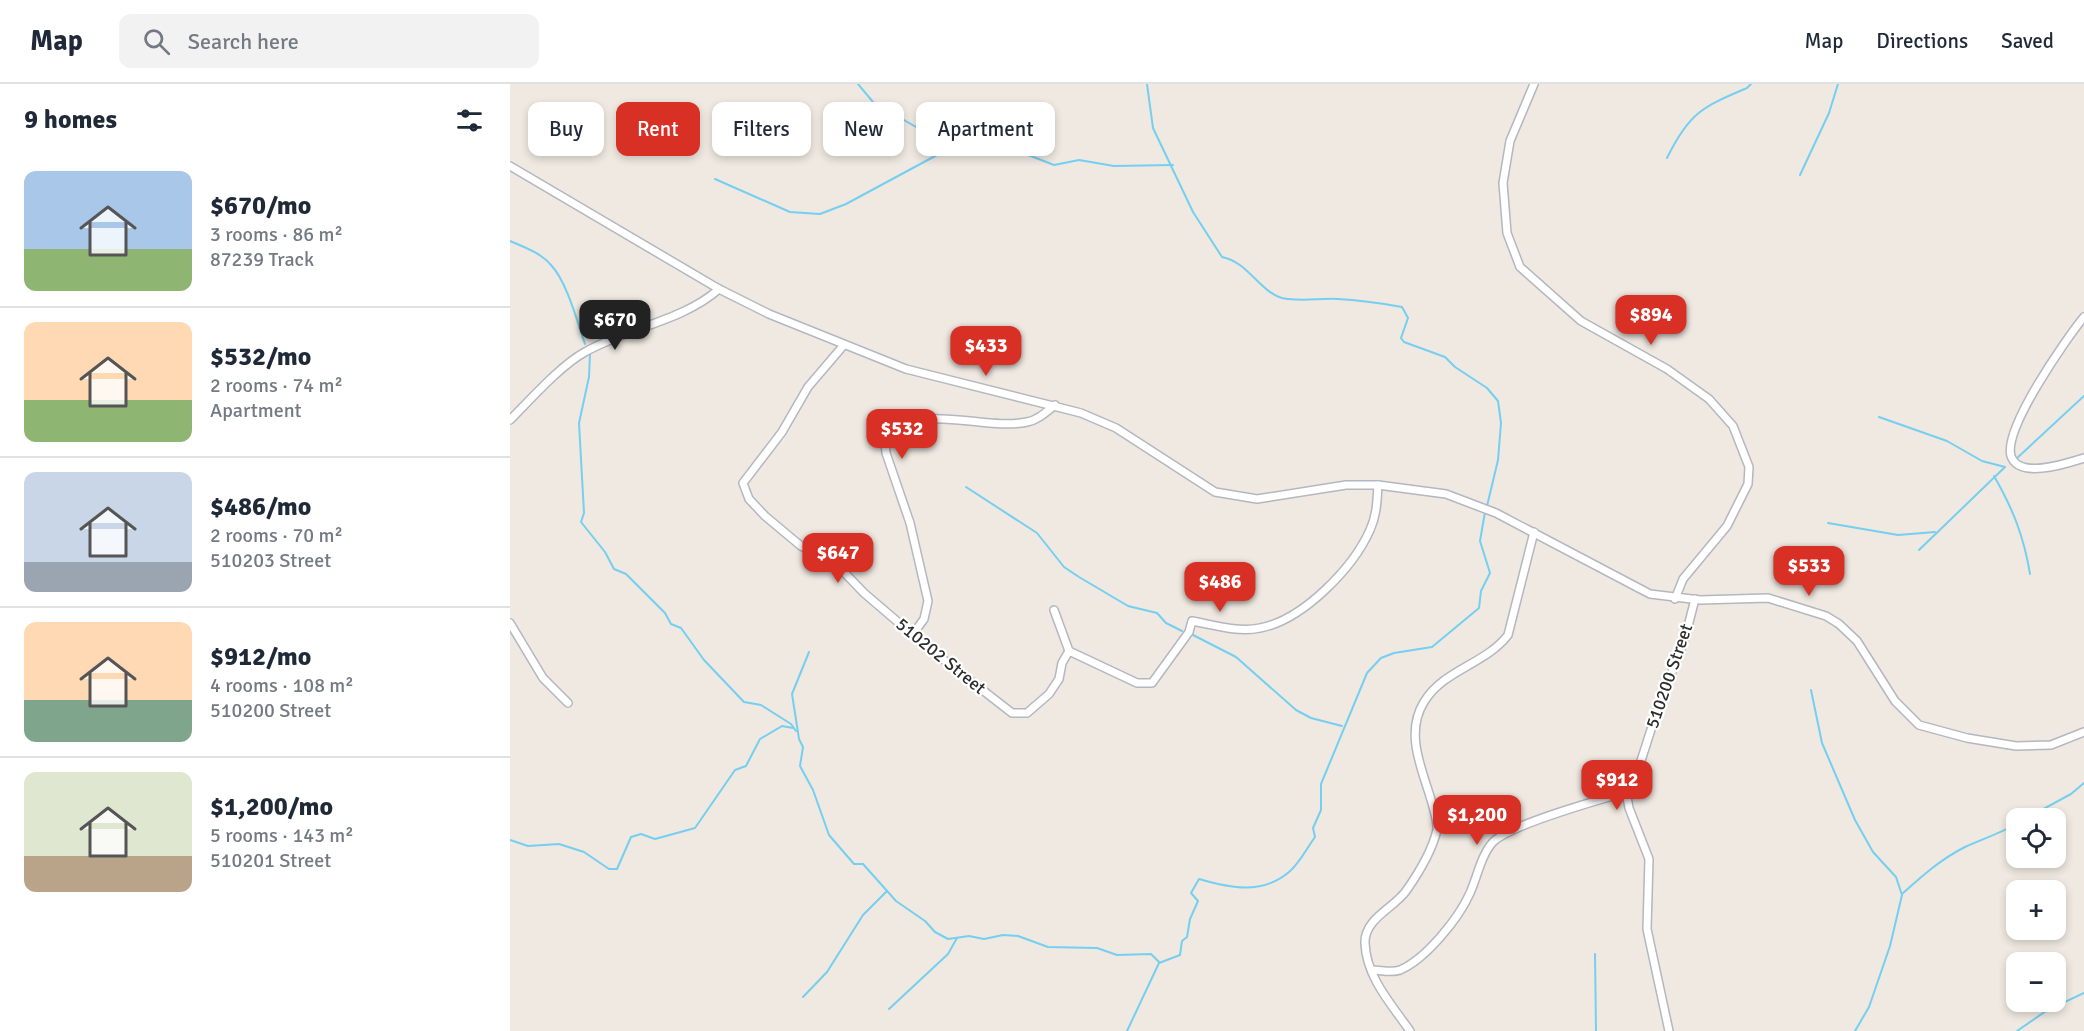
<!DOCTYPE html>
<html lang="en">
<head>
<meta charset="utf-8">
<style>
	:root { --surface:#fff; --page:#f2f2f3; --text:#1f2937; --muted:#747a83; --line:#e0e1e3; --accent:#d93025 }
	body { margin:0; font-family:Signika,sans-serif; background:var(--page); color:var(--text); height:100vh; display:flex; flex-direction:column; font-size:22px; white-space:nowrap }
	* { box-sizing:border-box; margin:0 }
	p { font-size:20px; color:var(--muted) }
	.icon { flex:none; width:33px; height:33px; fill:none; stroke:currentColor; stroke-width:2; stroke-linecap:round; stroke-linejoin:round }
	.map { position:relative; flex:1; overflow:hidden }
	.sheet { display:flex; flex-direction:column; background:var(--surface); width:510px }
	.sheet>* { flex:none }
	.banner { position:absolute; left:18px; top:18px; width:570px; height:54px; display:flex; gap:12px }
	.tools { position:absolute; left:1496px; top:724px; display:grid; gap:12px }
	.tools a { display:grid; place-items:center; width:60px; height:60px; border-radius:12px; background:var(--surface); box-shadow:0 3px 9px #0003; font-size:30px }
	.price { position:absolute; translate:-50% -51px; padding:0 14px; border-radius:12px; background:var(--accent); color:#fff; font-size:20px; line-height:39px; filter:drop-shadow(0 2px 3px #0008) }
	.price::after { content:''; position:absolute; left:50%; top:36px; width:18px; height:14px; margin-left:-9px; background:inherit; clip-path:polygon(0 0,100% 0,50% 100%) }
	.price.active { background:#222; color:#fff }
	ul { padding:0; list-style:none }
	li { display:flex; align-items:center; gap:18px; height:150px; padding:0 24px }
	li+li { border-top:2px solid var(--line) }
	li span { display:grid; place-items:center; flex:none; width:168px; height:120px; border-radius:12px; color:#555 }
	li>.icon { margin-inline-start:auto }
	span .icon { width:72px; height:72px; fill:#fffc; stroke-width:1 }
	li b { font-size:26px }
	h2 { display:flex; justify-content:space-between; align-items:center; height:72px; padding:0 24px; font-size:26px }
	.tag { padding:0 21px; border-radius:12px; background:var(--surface); box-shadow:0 3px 9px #0003; font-size:21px; line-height:54px }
	.tag.active { background:var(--accent); color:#fff }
	header { display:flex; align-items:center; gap:36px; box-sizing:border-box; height:84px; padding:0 30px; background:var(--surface); border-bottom:2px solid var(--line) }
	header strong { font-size:28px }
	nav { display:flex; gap:33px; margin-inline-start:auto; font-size:21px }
	.search { width:420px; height:54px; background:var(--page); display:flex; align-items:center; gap:15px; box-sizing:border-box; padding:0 21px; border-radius:12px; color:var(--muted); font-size:22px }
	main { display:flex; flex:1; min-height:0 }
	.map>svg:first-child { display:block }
</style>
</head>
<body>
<header>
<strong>Map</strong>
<div class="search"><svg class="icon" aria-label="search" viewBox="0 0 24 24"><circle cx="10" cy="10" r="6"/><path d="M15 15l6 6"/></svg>Search here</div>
<nav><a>Map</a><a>Directions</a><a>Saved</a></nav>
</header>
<main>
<section class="sheet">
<h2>9 homes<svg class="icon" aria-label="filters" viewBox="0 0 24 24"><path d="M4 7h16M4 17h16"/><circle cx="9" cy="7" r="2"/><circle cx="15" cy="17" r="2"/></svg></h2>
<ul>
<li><span style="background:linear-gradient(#a9c7e8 65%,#8fb573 0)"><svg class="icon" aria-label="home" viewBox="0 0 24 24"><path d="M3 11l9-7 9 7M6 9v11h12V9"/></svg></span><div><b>$670/mo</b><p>3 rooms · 86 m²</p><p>87239 Track</p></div></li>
<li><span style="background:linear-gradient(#ffd9b3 65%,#8fb573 0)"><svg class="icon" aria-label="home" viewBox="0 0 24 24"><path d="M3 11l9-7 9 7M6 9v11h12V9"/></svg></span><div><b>$532/mo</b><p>2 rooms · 74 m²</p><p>Apartment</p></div></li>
<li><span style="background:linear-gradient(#c9d6e8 75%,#9aa5b1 0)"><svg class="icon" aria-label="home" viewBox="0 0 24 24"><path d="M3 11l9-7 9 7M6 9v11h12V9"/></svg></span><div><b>$486/mo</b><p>2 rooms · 70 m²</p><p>510203 Street</p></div></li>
<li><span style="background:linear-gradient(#ffd9b3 65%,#7fa58c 0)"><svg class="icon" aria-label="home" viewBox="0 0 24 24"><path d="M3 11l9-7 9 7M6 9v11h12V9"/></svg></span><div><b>$912/mo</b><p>4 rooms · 108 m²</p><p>510200 Street</p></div></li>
<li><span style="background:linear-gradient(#dfe7d0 70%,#b9a48a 0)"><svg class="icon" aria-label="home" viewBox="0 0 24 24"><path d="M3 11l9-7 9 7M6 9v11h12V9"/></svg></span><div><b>$1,200/mo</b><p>5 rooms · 143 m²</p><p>510201 Street</p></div></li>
</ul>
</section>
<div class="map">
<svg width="1574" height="947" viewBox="0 0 1574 947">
	<rect width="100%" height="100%" fill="#efe9e1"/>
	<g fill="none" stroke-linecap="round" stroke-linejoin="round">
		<!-- stream -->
		<g stroke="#75cff0" stroke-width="2">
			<polyline points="348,0 363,18 418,50 456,57 468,67 498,63 544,81 569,76 604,82 663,81"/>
			<path d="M637,0l6,44 40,84 29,45c26,5 37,34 60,41 17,4 38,0 56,1 21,1 42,4 64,8l6,11 -7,20 3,4 41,15 10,10 32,21 11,13 3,22 -3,37 -11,46"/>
			<path d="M1157,74c22,-45 35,-51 80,-70l4,-4"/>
			<polyline points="1290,91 1319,29 1328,0"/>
			<polyline points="205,95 280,128 310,130 336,120 427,71 444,54"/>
			<path d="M0,157c14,6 31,12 41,24 16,17 26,56 34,79"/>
			<polyline points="80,270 79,293 69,339 74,429 71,438 95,468 104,485 116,490 155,529 161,540 171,544 194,576 234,618 251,621 281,640 286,647"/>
			<polyline points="1369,333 1437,357 1472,377 1495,383"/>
			<polyline points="1506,375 1574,312"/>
			<path d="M1484,392c19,33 30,61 36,98"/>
			<polyline points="456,403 527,449 554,483 569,493 618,522 647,529 656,539 672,547"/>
			<polyline points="1318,439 1388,451 1425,448"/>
			<polyline points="1409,466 1495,383"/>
			<polyline points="683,551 726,573 786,626 801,634 832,642"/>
			<polyline points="299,568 282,610 289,655 293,663 290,682 303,706 319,751 344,780 353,780 386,817 415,837 425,848 438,855 459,852 474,855 493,851 508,852 538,863 587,864 607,871 641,870 649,878"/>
			<polyline points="1301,606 1312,659 1345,736 1363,768 1386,793 1392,811 1380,862 1359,923 1345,947"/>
			<polyline points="1515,735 1561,710 1574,699"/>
			<polyline points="0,756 18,762 49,760 74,768 99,785 107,785 121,753 131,750 145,755 185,744 225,686 236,682 250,655 272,642 283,644"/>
			<path d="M1392,810c20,-18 39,-35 63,-47 17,-8 34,-13 51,-23"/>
			<polyline points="1085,870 1086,947"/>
			<polyline points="293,913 317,888 353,831 377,807"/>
			<polyline points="379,925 438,870 447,854"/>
			<path d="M617,947l32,-68 21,-8 2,-14 5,-4 3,-18 8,-18 -7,-8 8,-14c31,9 63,16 90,-7 10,-8 18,-24 26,-35l-2,-9 8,-18v-26l46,-111 14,-15 13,-5 38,-6 47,-39 2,-17 9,-18 -10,-32 5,-29"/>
			<polyline points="1507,947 1536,927 1574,909"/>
		</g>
		<defs>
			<g id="minor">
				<polyline points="1024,0 1000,57 993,99 997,149 1010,183 1071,237 1157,285 1199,315 1223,342 1239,383 1238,400 1217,442 1173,495 1165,515"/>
				<polyline points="0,82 209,205 259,230 396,285 571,329 606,344 705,408 747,415 836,401 868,401 936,410 986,429 1140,510 1190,516 1258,514 1316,532 1329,540 1347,557 1385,617 1409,641 1457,654 1506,662 1541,661 1574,648"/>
				<path d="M1574,233c-18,22 -81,112 -73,139 8,24 57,7 73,2"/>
				<polyline points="333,262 298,303 272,348 233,399 239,415 255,432 291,462 330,484 354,509 416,562 502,629 517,629 539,610 549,595 552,579 559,567"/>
				<path d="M0,336c20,-20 51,-55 75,-68 42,-24 98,-31 134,-63"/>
				<path d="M544,526l15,41 68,32h15l37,-51 3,-11c21,4 47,12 68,7 43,-8 93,-60 110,-98 7,-15 7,-30 8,-45"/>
				<polyline points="0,539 33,594 58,619"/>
				<path d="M403,550l11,-15 4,-18 -18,-78 -24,-70 -1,-10 4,-10c35,-30 97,-2 138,-11 11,-2 19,-10 28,-17"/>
				<path d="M862,886c9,0 20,3 28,0 26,-11 59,-52 70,-77 7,-15 11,-38 23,-51 18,-18 106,-42 133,-50"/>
				<path d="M900,947c-18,-26 -44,-54 -45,-88 -1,-24 29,-35 41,-52 12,-17 26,-40 31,-61 1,-8 -3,-19 -5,-27 -9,-32 -28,-69 -8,-101 19,-32 62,-38 84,-67l26,-103"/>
				<polyline points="1159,947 1137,845 1139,775 1119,724 1116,708 1129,683 1147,627 1175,554 1185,515"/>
			</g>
		</defs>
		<!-- minor casing -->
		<use href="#minor" stroke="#b4b7c1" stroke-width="10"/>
		<!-- minor -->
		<use href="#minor" stroke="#fff" stroke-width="7"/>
	</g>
	<g text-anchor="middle" stroke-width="4.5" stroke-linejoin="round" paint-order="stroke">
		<!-- street labels -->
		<g font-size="18" fill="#2e2e2e" stroke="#fff">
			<text transform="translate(431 572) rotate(39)" y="6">510202 Street</text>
			<text transform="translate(1159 592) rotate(-71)" y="6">510200 Street</text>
		</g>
	</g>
</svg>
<div class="tools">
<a><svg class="icon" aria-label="locate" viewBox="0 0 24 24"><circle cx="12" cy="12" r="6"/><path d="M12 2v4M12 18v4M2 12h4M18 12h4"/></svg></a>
<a>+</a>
<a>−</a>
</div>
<b class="price" style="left:1141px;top:262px">$894</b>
<b class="price active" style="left:105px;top:267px">$670</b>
<b class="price" style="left:476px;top:293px">$433</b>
<b class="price" style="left:392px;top:376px">$532</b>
<b class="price" style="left:328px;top:500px">$647</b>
<b class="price" style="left:1299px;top:513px">$533</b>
<b class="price" style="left:710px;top:529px">$486</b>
<b class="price" style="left:1107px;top:727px">$912</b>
<b class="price" style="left:967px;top:762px">$1,200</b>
<div class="banner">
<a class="tag">Buy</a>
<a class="tag active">Rent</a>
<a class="tag">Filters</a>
<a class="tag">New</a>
<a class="tag">Apartment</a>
</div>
</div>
</main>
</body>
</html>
